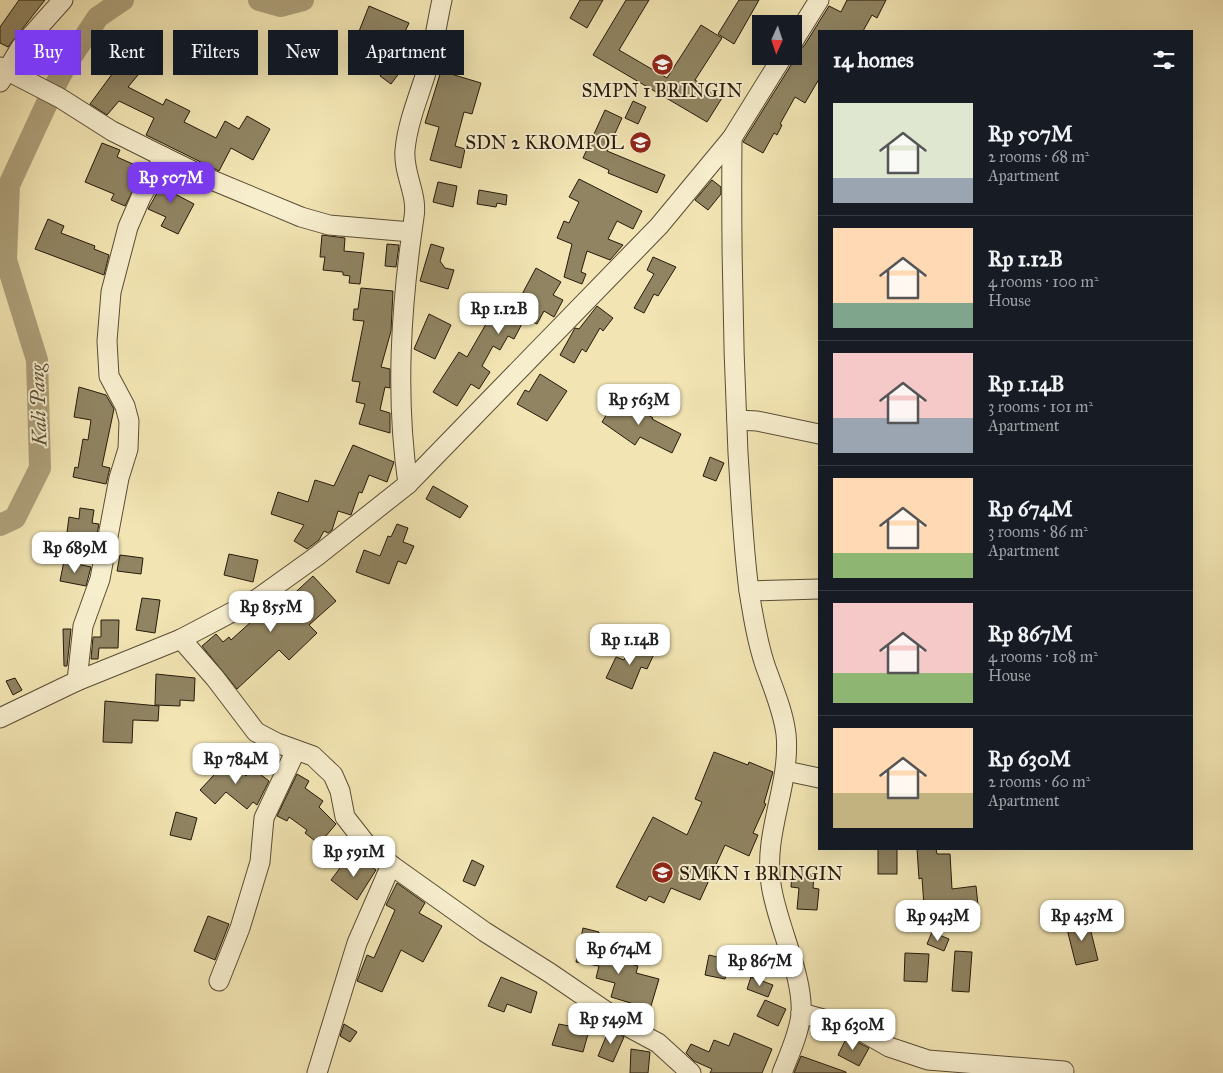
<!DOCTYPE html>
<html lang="en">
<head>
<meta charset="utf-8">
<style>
	:root { --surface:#171b24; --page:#242831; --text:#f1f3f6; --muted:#9ea1a6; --line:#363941; --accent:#7c3aed }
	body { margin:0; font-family:"IM FELL Great Primer",serif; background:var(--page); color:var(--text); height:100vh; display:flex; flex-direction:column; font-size:19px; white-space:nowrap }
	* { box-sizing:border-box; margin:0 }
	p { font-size:16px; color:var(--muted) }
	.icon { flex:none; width:28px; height:28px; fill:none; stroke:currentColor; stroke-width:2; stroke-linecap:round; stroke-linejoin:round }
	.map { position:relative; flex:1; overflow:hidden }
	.panel { position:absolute; left:818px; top:30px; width:375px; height:820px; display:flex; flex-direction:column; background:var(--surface); border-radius:0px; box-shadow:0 5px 20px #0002 }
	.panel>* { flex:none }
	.banner { position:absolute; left:15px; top:30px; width:475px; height:45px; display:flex; gap:10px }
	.needle { width:32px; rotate:183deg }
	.fabs { position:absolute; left:752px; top:15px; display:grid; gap:10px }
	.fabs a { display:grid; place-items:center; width:50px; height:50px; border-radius:0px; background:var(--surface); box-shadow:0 5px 20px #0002; font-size:25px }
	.price { position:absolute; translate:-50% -42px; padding:0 11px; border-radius:10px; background:#fff; color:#222; font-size:16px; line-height:32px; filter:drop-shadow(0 1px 2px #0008) }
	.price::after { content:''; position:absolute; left:50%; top:30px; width:15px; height:11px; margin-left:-8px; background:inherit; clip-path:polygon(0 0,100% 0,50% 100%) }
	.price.active { background:var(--accent); color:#fff }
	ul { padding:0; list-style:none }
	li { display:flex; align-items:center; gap:15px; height:125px; padding:0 15px }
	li+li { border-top:1px solid var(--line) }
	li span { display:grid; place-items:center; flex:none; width:140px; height:100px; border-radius:0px; color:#555 }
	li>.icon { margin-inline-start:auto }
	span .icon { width:60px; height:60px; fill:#fffc; stroke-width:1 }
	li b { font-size:21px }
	h2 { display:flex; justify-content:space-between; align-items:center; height:60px; padding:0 15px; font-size:21px }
	.chip { padding:0 18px; border-radius:0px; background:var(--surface); box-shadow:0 5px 20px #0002; font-size:18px; line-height:45px }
	.chip.active { background:var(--accent); color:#fff }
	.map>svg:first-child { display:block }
</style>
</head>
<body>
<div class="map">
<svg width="1223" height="1073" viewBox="0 0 1223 1073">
	<rect width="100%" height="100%" fill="#f2e5b3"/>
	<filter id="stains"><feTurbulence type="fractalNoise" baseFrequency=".004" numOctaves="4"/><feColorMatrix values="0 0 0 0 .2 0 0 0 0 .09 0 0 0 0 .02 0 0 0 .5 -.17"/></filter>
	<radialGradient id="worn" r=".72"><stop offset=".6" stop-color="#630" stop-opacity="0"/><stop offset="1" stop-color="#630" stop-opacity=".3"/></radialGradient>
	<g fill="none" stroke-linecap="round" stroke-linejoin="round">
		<!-- river -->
		<g stroke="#ada07a" stroke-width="22">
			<polyline points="259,0 280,6 303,0"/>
			<polyline points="56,84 67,63 98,17 123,0"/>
			<polyline points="0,525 15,518 40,468 37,360 6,260 9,185 47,103"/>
		</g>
	</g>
	<!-- building -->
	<g fill="#908462" stroke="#261a0b">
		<polygon points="19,0 45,0 8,47 0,43 0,27"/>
		<polygon points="580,0 603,0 587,28 570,18"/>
		<polygon points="626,0 649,0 619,50 667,78 701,25 722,38 695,80 722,98 707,122 593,55"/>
		<polygon points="739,0 759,0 734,44 718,34"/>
		<polygon points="847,0 886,0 877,18 872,15 863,31 819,31 819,79 805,103 795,97 780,124 782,125 777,135 774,133 763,153 743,142 793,62 796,51 804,46 829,6 841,12"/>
		<polygon points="369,6 409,23 404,34 423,41 417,63 409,60 391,84 380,76 400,48 377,37 371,51 354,44"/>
		<polygon points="121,62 138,75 128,87 163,105 166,99 190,111 184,122 216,138 225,121 239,129 247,116 270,129 253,160 231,148 219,171 146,135 154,118 119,101 107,115 90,104"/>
		<polygon points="441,71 481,83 472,114 464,112 455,146 465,149 461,168 430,160 439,127 425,123"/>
		<polygon points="633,101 646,107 638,124 625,118"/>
		<polygon points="605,110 622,118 607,151 665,175 657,193 608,173 609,170 583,158"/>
		<polygon points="102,143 120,150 117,157 144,169 125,206 111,200 114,194 85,182"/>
		<polygon points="169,172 182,178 175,194 194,204 178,234 161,226 166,217 148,209"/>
		<polygon points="579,179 642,211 633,229 617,221 608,239 623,245 610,260 587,251 581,272 586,274 582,284 564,277 572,244 557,238 564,221 569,223 579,202 569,197"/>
		<polygon points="712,180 721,187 721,194 708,210 695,200"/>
		<polygon points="438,182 457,186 453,207 433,202"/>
		<polygon points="479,190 507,195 506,205 497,203 496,207 477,204"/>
		<polygon points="48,219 64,226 61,233 95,246 94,249 109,255 104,275 35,249"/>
		<polygon points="322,235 345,238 344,251 364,253 360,284 349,283 350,276 343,275 343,272 323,270 325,257 320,257"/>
		<polygon points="387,244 399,245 396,267 385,266"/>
		<polygon points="431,244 444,248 440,261 445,268 454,270 448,289 420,281"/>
		<polygon points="653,257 676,267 658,296 654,294 644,313 634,308 654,274 647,270"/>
		<polygon points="536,268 561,282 553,295 563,300 554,317 544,311 537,324 525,318 514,339 508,336 500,350 493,346 482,366 490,372 479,389 471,384 457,406 433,392 459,352 467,357 497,305 506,310 514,295 520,298"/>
		<polygon points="361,288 393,291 391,331 381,367 390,369 390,388 385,387 380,410 390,413 390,433 359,424 365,404 356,402 360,382 352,381 364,321 353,320 354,309 358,309"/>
		<polygon points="597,306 613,318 603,331 600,328 586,352 582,349 574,363 560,355 575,328 579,329"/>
		<polygon points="429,314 451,325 435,359 414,349"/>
		<polygon points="540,374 567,391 547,421 517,404 525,390 529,392"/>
		<polygon points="79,387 106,395 114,409 102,466 110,468 106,484 73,477 75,467 78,468 83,439 88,440 91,420 74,417"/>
		<polygon points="618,396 653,418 652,419 681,434 672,453 640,437 635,445 602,422"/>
		<polygon points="353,445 394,462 387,482 369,475 362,493 359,492 351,515 338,511 332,530 328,533 324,531 319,540 307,549 294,541 304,525 271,514 278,492 308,502 315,480 334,486"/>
		<polygon points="710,457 724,463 716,481 703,476"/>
		<polygon points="433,486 468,506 460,518 426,499"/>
		<polygon points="80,508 94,510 92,523 99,524 95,545 66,540 69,517 79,519"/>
		<polygon points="397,524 408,528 403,542 414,546 406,564 398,561 389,584 356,572 364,550 380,556 388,536 391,537"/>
		<polygon points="229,554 258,560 253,582 224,575"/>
		<polygon points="120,555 143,558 141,574 117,571"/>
		<polygon points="64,561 91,567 86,586 60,581"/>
		<polygon points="313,576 336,601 309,625 317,633 289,660 279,650 237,689 202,646 216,634 223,642 229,637 231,640 252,621 250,619 260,610 281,596 286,601"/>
		<polygon points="142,598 160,600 155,633 136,630"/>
		<polygon points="101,620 119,620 118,648 99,648 98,659 91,659 93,637 101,637"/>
		<polygon points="63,629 71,629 67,666 64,666"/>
		<polygon points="631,642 655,652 647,669 641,667 632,689 606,678 616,657 624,660"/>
		<polygon points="156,674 195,678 194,701 180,700 180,706 155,705"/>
		<polygon points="15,678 22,690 13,695 6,681"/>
		<polygon points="105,701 159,706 158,721 133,720 132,743 103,742"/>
		<polygon points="714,752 748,765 749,762 773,772 764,803 766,804 753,833 758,835 749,856 725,845 700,900 671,888 664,903 649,896 646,901 616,887 653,817 687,835 702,802 695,799"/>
		<polygon points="228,760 246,776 252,768 269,781 257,805 253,802 247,809 226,792 215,804 200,790"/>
		<polygon points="297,774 309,781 305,788 323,801 319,807 336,824 319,844 305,833 307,830 289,817 287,821 277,816"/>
		<polygon points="176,812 197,818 191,840 170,835"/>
		<rect x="878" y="849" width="19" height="25"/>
		<polygon points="917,849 936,849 937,854 950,854 952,889 976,886 980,924 961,926 960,918 925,920 922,878 919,879"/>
		<polygon points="346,860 358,868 364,861 376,870 357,900 331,880"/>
		<polygon points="472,860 484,866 475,886 463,881"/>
		<polygon points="792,873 814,875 813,888 819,889 817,910 797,909 799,888 791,887"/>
		<polygon points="397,883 425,903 419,913 442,926 423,962 401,950 382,992 357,981 367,955 374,958 395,910 386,905"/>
		<polygon points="208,916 229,924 215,960 194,951"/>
		<polygon points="1088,920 1098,960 1076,965 1066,925"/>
		<polygon points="583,928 599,932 594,954 638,966 636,973 659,979 648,1016 634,1012 637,1005 611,997 615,983 596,978 599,966 576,962"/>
		<polygon points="932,932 949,939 944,951 927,944"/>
		<polygon points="955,951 972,952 969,992 952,991"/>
		<polygon points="905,953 929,954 927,982 904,981"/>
		<polygon points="709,955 730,960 725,979 705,975"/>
		<polygon points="501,977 537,992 531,1013 507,1004 504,1012 488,1006"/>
		<polygon points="751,977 773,985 768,997 747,989"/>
		<polygon points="765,1000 786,1009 778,1026 757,1016"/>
		<polygon points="577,1007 593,1016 583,1052 552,1045 559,1024 569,1026"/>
		<polygon points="344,1024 357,1032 350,1042 340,1036"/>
		<polygon points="610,1027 624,1037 613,1062 598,1056"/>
		<polygon points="734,1033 772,1049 762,1073 710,1073 712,1069 694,1061 686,1053 691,1044 709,1052 714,1040 729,1046"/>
		<polygon points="847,1037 869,1048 859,1066 838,1055"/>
		<polygon points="631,1049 650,1052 648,1073 630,1073"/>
		<polygon points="801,1056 846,1072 846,1073 794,1073"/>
	</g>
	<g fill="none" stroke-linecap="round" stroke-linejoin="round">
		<defs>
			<g id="minor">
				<polyline points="794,40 819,0"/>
				<polyline points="0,67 60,98 112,131 164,157 207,178 301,217 329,225 411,232"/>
				<polyline points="0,82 21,47 63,0"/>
				<path d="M732,138c-1,105 1,210 6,315 3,46 5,92 11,138 4,25 8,50 16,74 8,23 18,45 21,69 5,51 -23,98 -15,150 5,39 33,92 30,130 -2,20 -12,41 -19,59"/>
				<polyline points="737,420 757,421 819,434"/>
				<path d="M408,484c-13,-89 -7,-178 6,-267 4,-23 -11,-43 -9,-67 3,-32 18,-63 26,-94 4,-19 7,-38 11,-56"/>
				<polyline points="749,591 819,589"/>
				<polyline points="181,639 215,678 256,732 277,743 313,756 333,775 340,791 345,817 367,845 391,865 485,932 550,973 632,1029 658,1043 691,1073"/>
				<polyline points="77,681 83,626 100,579 119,478 128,449 129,421 125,406 109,376 107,341 111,292 128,227 141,197 164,157"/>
				<polyline points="0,718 77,681 181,639 257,599 317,556 408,484 659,226 732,138 783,56"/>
				<polyline points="786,771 819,778"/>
				<polyline points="219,981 240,928 260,862 264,818 296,750"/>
				<polyline points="801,1013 856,1028 889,1047 928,1060 1064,1071"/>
				<polyline points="317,1073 357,943 391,865"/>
			</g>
		</defs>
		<!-- minor casing -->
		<use href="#minor" stroke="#594d35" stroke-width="21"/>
		<!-- minor -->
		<use href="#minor" stroke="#f7eece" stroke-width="19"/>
	</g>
	<!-- icons -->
	<defs>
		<symbol id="school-disc" viewBox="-11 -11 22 22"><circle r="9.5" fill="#8f2418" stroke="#f7eece"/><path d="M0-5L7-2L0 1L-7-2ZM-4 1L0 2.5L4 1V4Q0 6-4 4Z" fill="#fff"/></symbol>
	</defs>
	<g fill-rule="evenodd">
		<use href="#school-disc" x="650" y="52" width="25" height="25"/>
		<use href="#school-disc" x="628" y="130" width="25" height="25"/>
		<use href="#school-disc" x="650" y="860" width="25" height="25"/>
	</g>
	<g text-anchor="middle" stroke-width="4" stroke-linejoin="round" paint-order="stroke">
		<!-- poi labels -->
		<g font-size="19" fill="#261a0b" stroke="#f7eece">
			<text x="662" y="97">SMPN 1 BRINGIN</text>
			<text x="624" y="149" text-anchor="end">SDN 2 KROMPOL</text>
			<text x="679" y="880" text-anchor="start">SMKN 1 BRINGIN</text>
		</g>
		<!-- water labels -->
		<g font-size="20" font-style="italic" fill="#5c5037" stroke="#f7eece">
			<text transform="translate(38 405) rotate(-92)" y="7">Kali Pang</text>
		</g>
	</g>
	<rect width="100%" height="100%" filter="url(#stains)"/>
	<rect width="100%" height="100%" fill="url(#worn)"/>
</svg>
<div class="fabs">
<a><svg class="needle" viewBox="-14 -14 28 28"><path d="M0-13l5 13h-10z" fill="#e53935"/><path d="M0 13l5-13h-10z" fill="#9ea1a6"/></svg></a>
</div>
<b class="price active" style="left:171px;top:204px">Rp 507M</b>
<b class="price" style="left:499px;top:335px">Rp 1.12B</b>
<b class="price" style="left:639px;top:426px">Rp 563M</b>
<b class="price" style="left:75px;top:574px">Rp 689M</b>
<b class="price" style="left:271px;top:633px">Rp 855M</b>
<b class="price" style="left:630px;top:666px">Rp 1.14B</b>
<b class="price" style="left:236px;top:785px">Rp 784M</b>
<b class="price" style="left:354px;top:878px">Rp 591M</b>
<b class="price" style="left:938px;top:942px">Rp 943M</b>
<b class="price" style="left:1082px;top:942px">Rp 435M</b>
<b class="price" style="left:619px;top:975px">Rp 674M</b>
<b class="price" style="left:760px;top:987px">Rp 867M</b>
<b class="price" style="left:611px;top:1045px">Rp 549M</b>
<b class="price" style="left:853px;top:1051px">Rp 630M</b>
<div class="banner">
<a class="chip active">Buy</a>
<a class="chip">Rent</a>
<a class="chip">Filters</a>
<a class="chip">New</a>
<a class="chip">Apartment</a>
</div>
<section class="panel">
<h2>14 homes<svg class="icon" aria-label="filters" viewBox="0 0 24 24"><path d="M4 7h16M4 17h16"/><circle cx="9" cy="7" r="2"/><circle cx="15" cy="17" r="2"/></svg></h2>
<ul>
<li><span style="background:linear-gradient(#dfe7d0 75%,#9aa5b1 0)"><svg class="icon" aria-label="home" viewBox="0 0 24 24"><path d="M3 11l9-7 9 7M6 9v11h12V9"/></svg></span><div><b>Rp 507M</b><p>2 rooms · 68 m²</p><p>Apartment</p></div></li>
<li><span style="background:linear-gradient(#ffd9b3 75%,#7fa58c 0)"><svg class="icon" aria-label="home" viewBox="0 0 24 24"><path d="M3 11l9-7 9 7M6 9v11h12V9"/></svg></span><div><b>Rp 1.12B</b><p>4 rooms · 100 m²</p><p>House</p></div></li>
<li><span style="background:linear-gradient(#f6c9c9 65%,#9aa5b1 0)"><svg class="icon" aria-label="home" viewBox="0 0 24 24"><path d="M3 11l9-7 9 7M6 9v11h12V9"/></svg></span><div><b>Rp 1.14B</b><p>3 rooms · 101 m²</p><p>Apartment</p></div></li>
<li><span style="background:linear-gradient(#ffd9b3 75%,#8fb573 0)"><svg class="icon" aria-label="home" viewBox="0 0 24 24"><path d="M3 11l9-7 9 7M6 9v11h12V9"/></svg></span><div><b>Rp 674M</b><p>3 rooms · 86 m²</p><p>Apartment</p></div></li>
<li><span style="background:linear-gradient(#f6c9c9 70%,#8fb573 0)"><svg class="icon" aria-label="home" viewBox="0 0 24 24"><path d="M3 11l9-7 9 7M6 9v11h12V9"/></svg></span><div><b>Rp 867M</b><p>4 rooms · 108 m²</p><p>House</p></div></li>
<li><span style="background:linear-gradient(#ffd9b3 65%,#c2b280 0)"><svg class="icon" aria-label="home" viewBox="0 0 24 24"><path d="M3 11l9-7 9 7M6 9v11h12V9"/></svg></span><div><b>Rp 630M</b><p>2 rooms · 60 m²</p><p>Apartment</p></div></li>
</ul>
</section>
</div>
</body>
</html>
